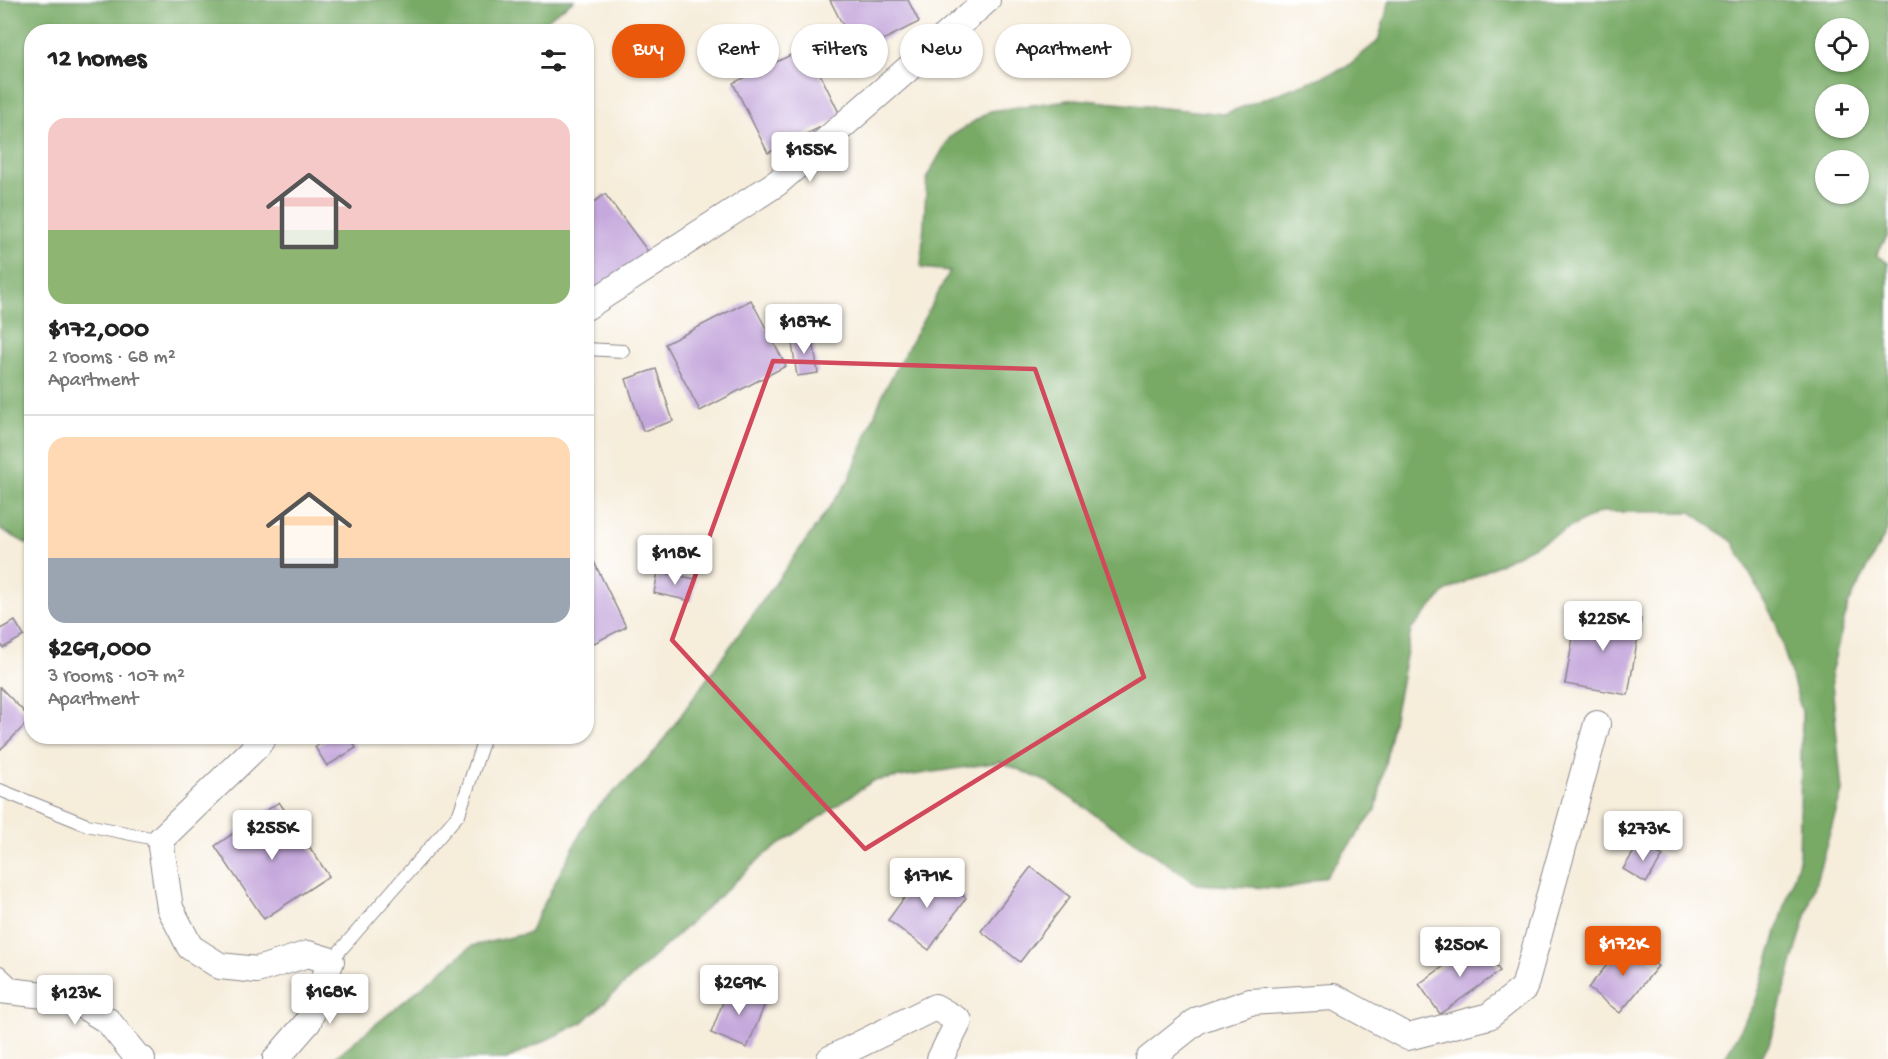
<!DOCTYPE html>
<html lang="en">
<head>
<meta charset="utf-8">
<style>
	:root { --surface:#fff; --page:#f6f6f6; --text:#222; --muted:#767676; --line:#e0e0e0; --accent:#ea580c }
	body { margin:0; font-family:"Gochi Hand",sans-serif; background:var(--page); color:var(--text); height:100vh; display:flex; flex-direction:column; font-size:22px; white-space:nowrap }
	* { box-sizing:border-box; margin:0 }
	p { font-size:20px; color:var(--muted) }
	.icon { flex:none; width:33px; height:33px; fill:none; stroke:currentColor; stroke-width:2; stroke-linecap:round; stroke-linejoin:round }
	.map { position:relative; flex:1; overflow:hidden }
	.panel { position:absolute; left:24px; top:24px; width:570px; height:720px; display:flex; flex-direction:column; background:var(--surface); border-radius:24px; box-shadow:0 2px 4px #0004 }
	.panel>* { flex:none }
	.hud { position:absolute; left:612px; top:24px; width:570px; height:54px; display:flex; gap:12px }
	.tools { position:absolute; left:1815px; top:18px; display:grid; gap:12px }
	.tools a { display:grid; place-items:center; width:54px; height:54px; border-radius:50%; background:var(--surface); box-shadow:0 2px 4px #0004; font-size:30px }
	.price { position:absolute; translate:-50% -51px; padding:0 14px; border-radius:6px; background:#fff; color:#222; font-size:20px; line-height:39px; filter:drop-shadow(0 2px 3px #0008) }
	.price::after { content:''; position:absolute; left:50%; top:36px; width:18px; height:14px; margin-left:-9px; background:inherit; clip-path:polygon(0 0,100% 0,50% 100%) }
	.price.on { background:var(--accent); color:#fff }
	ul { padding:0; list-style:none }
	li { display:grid; align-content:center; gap:12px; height:318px; padding:0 24px }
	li+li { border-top:2px solid var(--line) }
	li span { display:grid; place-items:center; height:186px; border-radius:18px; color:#555 }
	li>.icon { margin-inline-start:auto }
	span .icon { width:108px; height:108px; fill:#fffc; stroke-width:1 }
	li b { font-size:26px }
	h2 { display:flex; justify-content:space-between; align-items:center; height:72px; padding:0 24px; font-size:26px }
	.tag { padding:0 21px; border-radius:27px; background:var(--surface); box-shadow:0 2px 4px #0004; font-size:21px; line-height:54px }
	.tag.on { background:var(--accent); color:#fff }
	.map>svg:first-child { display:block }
</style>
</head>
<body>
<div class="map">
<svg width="1888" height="1059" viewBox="0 0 1888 1059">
	<rect width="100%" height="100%" fill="#fff"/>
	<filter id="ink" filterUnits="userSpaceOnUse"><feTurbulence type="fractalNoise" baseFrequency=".0167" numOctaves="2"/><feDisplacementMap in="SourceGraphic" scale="12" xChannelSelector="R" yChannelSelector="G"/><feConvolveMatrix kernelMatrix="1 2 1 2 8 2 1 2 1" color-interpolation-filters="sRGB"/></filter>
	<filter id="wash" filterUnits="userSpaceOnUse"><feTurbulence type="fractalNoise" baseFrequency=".008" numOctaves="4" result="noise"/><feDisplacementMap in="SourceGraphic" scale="24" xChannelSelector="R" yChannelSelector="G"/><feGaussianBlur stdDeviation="1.35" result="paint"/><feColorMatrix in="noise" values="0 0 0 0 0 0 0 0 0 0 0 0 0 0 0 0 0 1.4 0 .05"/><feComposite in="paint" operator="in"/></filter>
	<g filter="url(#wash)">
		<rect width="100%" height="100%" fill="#f6eddb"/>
		<!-- forest -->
		<g fill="#78aa66" stroke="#4d6650" stroke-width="1.5" fill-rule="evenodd">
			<polygon points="0,0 574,0 531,31 32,32 31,546 0,529"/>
			<path d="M1390,0h498v235l-12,20 12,8v266l-40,76 -17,68 11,118 -73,253 -10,15h-35l31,-56 44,-143 3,-148 -26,-89 -43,-81 -42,-30h-91l-155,80 -34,38 -35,180 -50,66 -37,13 -92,-5 -150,-102 -46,-20 -128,19 -109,74 -181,167 -76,37h-174l139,-113 57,-13 61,-118 64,-62 195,-273 35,-89 66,-120 -29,-3 6,-91 23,-40 40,-26 85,-12 149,15 121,-46 33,-27zM1826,28h32v34h-32zM1826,94h32v34h-32zM1826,160h32v34h-32z"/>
		</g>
		<g id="blocks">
			<!-- building -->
			<g fill="#c5a8dc">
				<polygon points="830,0 908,0 919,22 857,53"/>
				<polygon points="807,47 841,117 768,153 733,83"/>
				<polygon points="605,194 650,254 593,297 586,289 586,208"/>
				<polygon points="751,300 786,366 700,411 665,344"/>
				<polygon points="812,334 818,373 797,376 791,337"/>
				<polygon points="656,369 673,421 643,431 626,379"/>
				<polygon points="592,558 626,627 586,647 586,560"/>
				<polygon points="658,572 696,579 691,601 654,593"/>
				<polygon points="1578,608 1641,619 1628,695 1565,684"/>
				<polygon points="15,621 24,636 3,648 0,642 0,629"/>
				<polygon points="0,687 31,719 0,750"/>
				<polygon points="333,736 349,736 356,748 327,766 315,747"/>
				<polygon points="279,802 329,876 264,919 215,846"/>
				<polygon points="1640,842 1663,856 1646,883 1623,869"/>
				<polygon points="1031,867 1070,897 1020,962 981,931"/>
				<polygon points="926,868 966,898 929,950 888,920"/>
				<polygon points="1479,941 1500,971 1440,1014 1419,984"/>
				<polygon points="1627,941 1658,966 1620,1013 1588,988"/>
				<polygon points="730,984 767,999 747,1048 711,1033"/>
			</g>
		</g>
	</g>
	<g filter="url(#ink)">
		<use href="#blocks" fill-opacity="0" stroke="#8c888b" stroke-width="1.5"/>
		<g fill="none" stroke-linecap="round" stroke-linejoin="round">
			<defs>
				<g id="service">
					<polyline points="586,349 623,351"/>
					<polyline points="0,790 87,825 160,840"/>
					<polyline points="331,961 459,814 485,736"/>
					<polyline points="0,972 17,988"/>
				</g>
				<g id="minor">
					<polyline points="586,307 777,183 987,0"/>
					<polyline points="264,736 257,746 160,840 170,908 190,947 220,966 257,970 308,954 331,961 308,1022 276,1059"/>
					<polyline points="0,990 70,998 108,1021 137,1057 142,1059"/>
					<polyline points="830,1059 935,1007 959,1021 940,1059"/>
					<polyline points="1149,1059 1198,1020 1250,1002 1334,997 1408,1037 1489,1016 1524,988 1597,724"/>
				</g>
			</defs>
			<!-- service casing -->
			<use href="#service" stroke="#8c888b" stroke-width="14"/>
			<!-- minor casing -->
			<use href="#minor" stroke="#8c888b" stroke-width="28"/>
			<!-- service -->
			<use href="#service" stroke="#fff" stroke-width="12"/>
			<!-- minor -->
			<use href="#minor" stroke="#fff" stroke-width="26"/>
		</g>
	</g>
	<!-- marked area -->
	<path fill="none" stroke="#d1495b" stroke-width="4.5" stroke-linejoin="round" d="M773,361l262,8 109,308 -279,172 -193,-209z"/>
</svg>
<div class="tools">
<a><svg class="icon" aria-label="locate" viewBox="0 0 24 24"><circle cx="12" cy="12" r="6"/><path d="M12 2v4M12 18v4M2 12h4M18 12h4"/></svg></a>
<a>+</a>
<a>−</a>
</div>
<b class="price" style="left:810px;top:183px">$155K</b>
<b class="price" style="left:804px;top:355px">$187K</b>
<b class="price" style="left:675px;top:586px">$118K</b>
<b class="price" style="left:1603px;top:652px">$225K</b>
<b class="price" style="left:272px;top:861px">$255K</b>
<b class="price" style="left:1643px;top:862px">$273K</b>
<b class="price" style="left:927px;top:909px">$171K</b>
<b class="price on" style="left:1623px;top:977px">$172K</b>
<b class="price" style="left:1460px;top:978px">$250K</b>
<b class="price" style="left:739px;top:1016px">$269K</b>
<b class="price" style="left:330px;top:1025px">$168K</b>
<b class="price" style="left:75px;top:1026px">$123K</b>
<div class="hud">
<a class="tag on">Buy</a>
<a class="tag">Rent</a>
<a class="tag">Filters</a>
<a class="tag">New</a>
<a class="tag">Apartment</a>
</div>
<section class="panel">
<h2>12 homes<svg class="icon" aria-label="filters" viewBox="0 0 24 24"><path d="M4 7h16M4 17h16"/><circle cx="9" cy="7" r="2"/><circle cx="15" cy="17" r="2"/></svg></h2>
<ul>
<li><span style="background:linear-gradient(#f6c9c9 60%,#8fb573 0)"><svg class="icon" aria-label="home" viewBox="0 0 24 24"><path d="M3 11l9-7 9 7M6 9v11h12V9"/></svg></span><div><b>$172,000</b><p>2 rooms · 68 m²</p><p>Apartment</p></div></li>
<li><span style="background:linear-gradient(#ffd9b3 65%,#9aa5b1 0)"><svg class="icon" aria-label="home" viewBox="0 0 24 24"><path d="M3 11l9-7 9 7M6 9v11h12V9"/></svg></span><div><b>$269,000</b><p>3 rooms · 107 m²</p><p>Apartment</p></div></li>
</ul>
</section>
</div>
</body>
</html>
